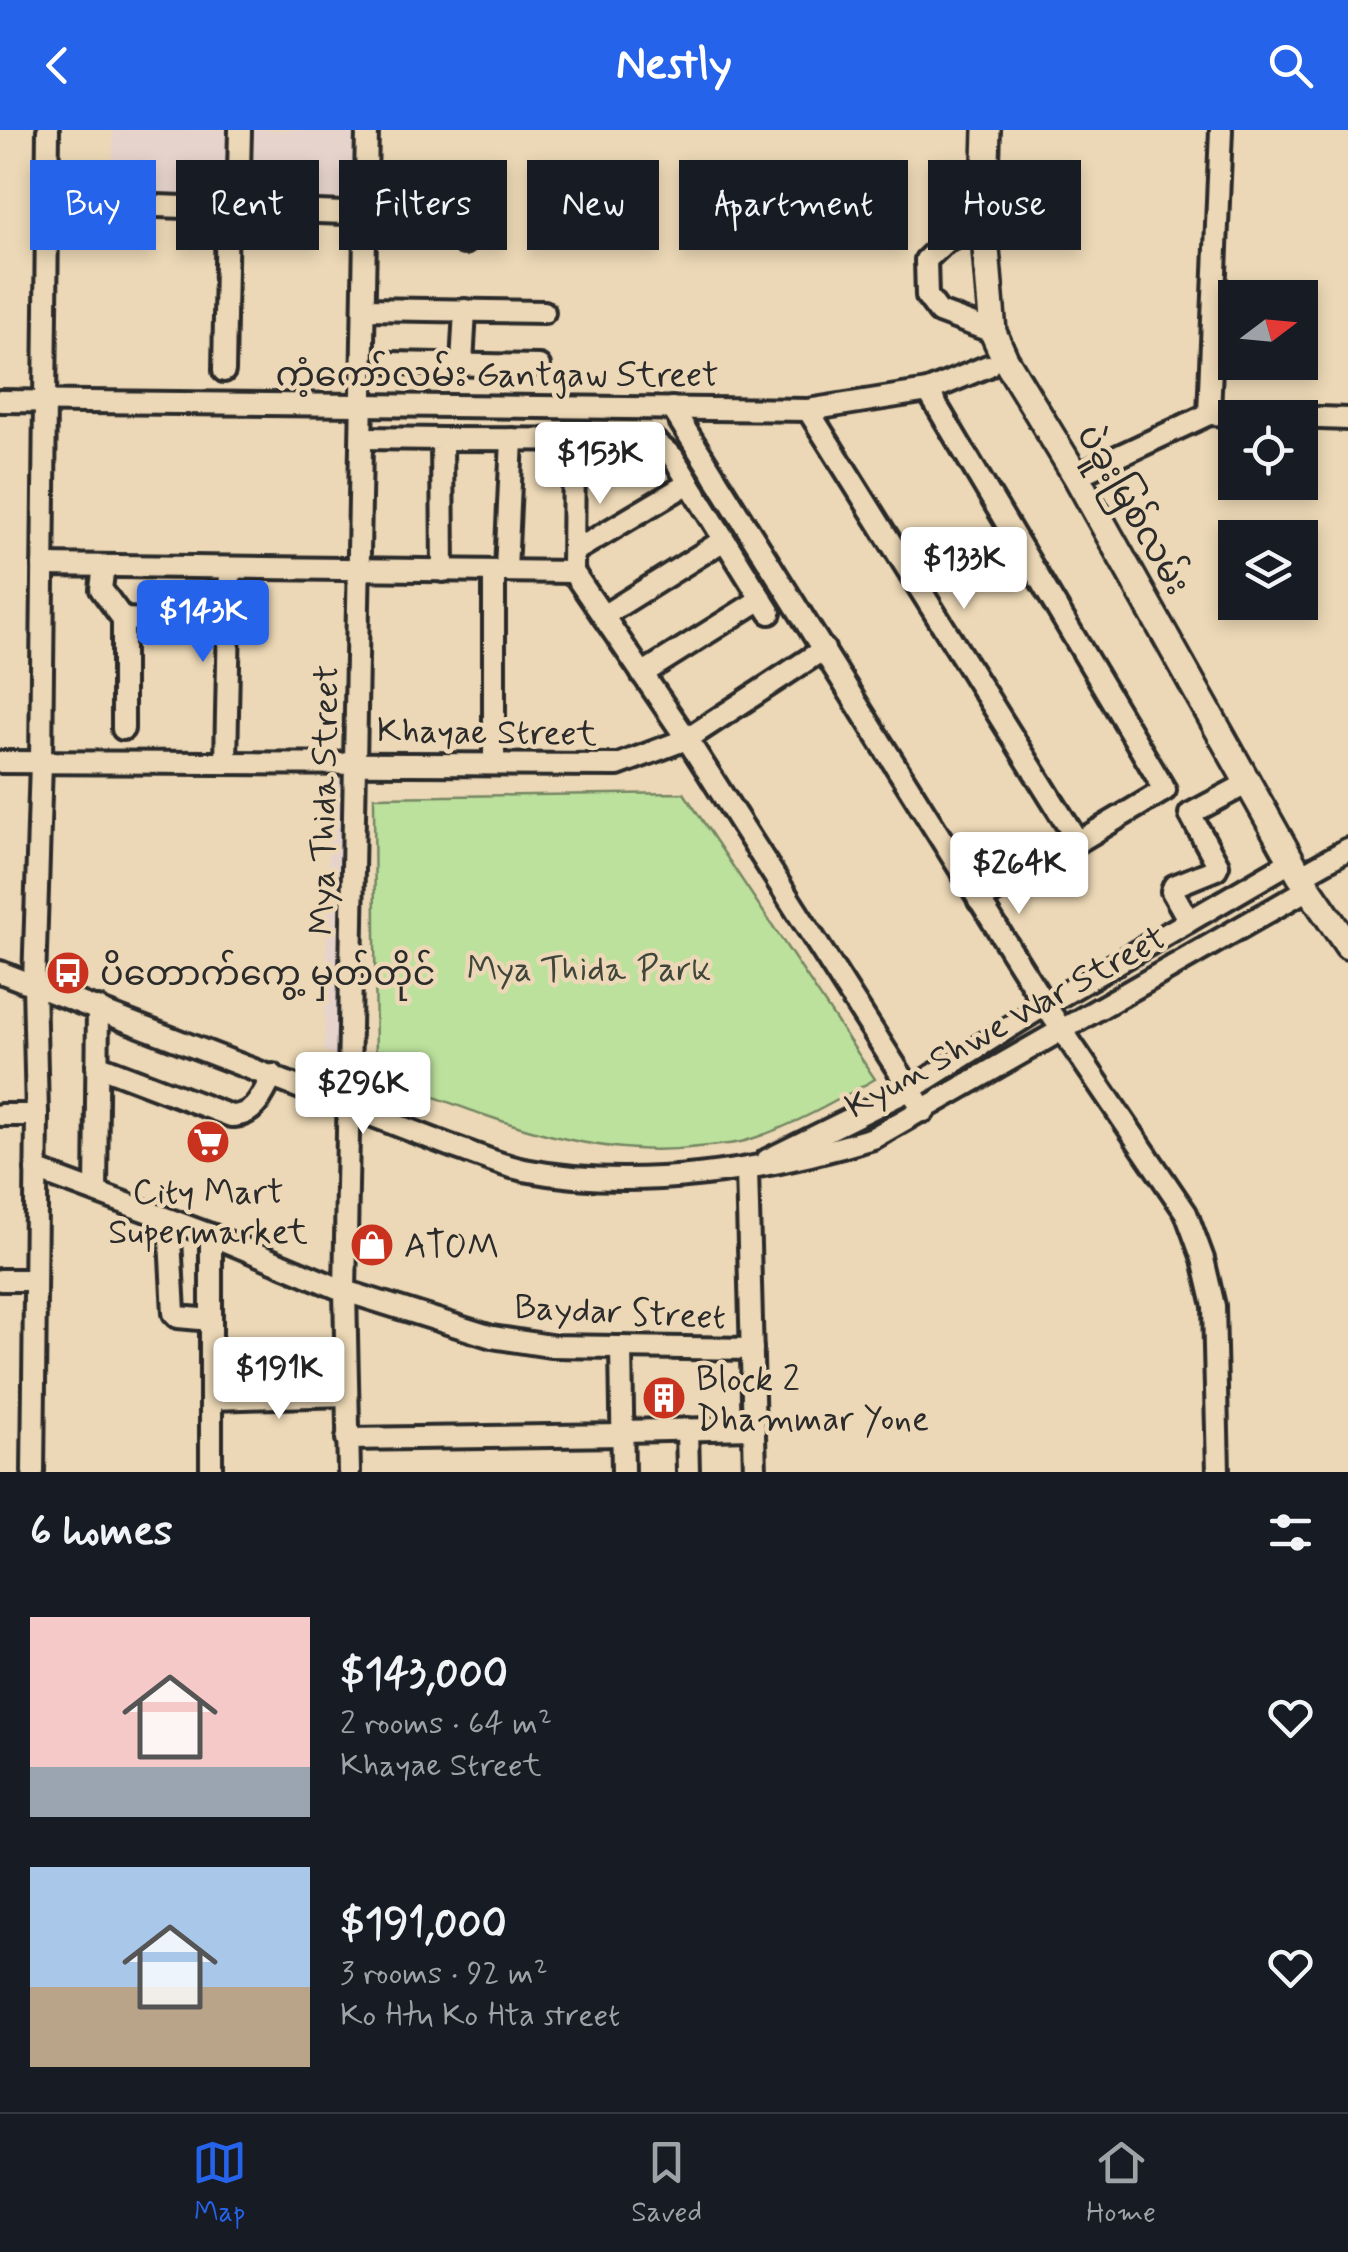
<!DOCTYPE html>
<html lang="en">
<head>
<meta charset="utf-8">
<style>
	:root { --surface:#171b24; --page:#242831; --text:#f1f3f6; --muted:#9ea1a6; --line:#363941; --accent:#2563eb }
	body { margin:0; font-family:Mynerve,"Noto Sans Myanmar",sans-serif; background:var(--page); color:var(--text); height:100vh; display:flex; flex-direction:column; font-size:38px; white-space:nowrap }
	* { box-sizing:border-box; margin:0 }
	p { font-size:32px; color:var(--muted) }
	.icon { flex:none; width:55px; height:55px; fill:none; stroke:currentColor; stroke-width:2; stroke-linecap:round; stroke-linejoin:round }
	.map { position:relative; height:1342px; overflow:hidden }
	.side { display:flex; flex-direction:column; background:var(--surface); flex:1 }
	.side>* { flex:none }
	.top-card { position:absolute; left:30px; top:30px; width:1290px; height:90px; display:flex; gap:20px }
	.needle { width:65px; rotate:74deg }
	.fabs { position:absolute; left:1218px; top:150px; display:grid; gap:20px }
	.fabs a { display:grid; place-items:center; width:100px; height:100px; border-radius:0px; background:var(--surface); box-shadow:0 5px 15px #0003; font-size:50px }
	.price { position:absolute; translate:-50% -85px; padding:0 22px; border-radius:10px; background:#fff; color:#222; font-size:32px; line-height:65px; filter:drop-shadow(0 2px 5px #0008) }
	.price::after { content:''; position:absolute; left:50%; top:60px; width:30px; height:22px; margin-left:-15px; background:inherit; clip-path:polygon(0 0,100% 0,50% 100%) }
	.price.on { background:var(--accent); color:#fff }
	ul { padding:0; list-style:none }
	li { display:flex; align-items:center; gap:30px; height:250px; padding:0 30px }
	li span { display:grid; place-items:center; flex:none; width:280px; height:200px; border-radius:0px; color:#555 }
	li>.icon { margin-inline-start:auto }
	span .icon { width:120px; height:120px; fill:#fffc; stroke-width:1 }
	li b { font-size:42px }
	h2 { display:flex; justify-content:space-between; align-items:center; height:120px; padding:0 30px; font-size:42px }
	.pill { padding:0 35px; border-radius:0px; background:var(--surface); box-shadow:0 5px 15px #0003; font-size:35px; line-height:90px }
	.pill.on { background:var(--accent); color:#fff }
	header { display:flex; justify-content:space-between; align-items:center; height:130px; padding:0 30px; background:var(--accent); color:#fff; font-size:45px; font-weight:800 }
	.tabs { display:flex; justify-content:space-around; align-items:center; height:140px; border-top:2px solid var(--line); background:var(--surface); font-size:28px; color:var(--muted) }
	.tabs a { display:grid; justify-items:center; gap:5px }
	.tabs .on { color:var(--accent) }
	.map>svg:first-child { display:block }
</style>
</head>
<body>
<header><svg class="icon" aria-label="back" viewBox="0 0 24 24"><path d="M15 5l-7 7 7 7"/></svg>Nestly<svg class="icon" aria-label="search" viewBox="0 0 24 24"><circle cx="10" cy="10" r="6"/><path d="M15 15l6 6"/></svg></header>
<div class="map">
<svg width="1348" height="1342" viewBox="0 0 1348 1342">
	<rect width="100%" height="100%" fill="#ecd8b6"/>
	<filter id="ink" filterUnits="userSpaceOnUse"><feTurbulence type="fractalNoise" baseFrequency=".01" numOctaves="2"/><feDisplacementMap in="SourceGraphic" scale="20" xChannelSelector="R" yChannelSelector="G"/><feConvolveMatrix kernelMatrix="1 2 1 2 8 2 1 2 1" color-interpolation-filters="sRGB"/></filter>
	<g filter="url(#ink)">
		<!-- built -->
		<g fill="#e6d4cc">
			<polygon points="113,0 355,0 354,76 112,71"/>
			<polygon points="349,642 341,928 324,920 330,643"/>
		</g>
		<!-- green -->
		<path fill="#bce19c" stroke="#748664" stroke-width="2.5" d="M684,663l191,286c-42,24 -84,48 -130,62 -15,4 -31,4 -46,6 -113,15 -219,-34 -323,-72l-2,-278z"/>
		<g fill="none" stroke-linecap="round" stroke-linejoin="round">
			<defs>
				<g id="minor">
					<polyline points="47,72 454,87 464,95 464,113"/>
					<polyline points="238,81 240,0"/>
					<polyline points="984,95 945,112 926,130 927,166 939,182 993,202"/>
					<polyline points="365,179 544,182"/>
					<polyline points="391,233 539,236"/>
					<polyline points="462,234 465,180"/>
					<polyline points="224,241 227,80"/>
					<polyline points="928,261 1165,660 979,771"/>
					<polyline points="0,271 808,280 928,261 988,236"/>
					<polyline points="672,278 1045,875 1186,1083 1203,1129 1214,1176 1218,1342"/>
					<polyline points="808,280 1078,712"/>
					<polyline points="1209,284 1348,289"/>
					<polyline points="363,308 442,309 443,441"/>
					<polyline points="442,309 653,310 673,327 770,483"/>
					<polyline points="1076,346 1209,284 1221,0"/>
					<polyline points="575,421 689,353"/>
					<polyline points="43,435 573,442 687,609 924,981"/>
					<polyline points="104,436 101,459 123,489"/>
					<polyline points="494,441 494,633"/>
					<polyline points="506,441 512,309"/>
					<polyline points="573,442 574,310"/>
					<polyline points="603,486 724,410"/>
					<polyline points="642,544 761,469"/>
					<polyline points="123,599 123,489 204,492"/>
					<polyline points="0,632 618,635 687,609 824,519"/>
					<polyline points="226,632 230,438"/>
					<polyline points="1300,746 1348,719"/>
					<polyline points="1189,791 1172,761 1174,756 1216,739 1218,735 1190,684 1248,653"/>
					<path d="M0,842l451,174c24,8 49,19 73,24 113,22 241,1 349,-32l435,-249"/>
					<path d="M97,935l134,51c25,0 31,-21 42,-41"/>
					<polyline points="0,985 37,985"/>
					<polyline points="767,1030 911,959 1045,875 1292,731"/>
					<polyline points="36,1040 211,1105 345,1161 492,1207 550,1216 752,1219"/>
					<polyline points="747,1040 755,1342"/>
					<polyline points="96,1062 98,878"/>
					<polyline points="169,1090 174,1183 178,1187 211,1190"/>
					<polyline points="211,1105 211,1342"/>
					<polyline points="0,1150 35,1150"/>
					<polyline points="621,1217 623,1342"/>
					<polyline points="211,1269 347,1265"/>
					<polyline points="687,1299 688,1342"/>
					<polyline points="623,1301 753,1298"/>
					<polyline points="347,1309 623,1305"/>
					<polyline points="33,1342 37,985 34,853 41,632 48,0"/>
					<polyline points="349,1342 345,1161 367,0"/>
				</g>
				<polyline id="major" points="987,0 984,95 993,202 1005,229 1076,346 1300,746 1348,816"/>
			</defs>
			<!-- minor casing -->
			<use href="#minor" stroke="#2b2b2b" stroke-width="28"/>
			<!-- major casing -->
			<use href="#major" stroke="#2b2b2b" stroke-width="32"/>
			<!-- minor -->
			<use href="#minor" stroke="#ecd8b6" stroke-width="20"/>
			<!-- major -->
			<use href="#major" stroke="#ecd8b6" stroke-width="25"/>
		</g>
	</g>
	<!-- icons -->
	<defs>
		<symbol id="bus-disc" viewBox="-11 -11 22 22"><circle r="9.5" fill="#c8321e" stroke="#ecd8b6"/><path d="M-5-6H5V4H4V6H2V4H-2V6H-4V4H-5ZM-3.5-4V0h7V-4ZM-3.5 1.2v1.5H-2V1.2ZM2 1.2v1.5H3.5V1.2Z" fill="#fff"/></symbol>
		<symbol id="supermarket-disc" viewBox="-11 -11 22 22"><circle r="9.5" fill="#c8321e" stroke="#ecd8b6"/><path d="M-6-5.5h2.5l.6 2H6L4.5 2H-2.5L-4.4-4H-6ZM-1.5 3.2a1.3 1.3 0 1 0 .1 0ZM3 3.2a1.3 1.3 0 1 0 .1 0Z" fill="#fff"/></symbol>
		<symbol id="shop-disc" viewBox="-11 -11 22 22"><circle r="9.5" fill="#c8321e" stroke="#ecd8b6"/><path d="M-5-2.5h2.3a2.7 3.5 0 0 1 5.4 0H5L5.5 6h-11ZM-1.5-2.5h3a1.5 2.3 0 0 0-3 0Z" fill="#fff"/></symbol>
		<symbol id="building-disc" viewBox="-11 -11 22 22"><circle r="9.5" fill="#c8321e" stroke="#ecd8b6"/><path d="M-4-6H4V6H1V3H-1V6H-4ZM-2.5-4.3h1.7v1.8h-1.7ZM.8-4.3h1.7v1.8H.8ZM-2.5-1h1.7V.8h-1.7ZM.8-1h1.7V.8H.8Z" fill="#fff"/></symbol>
	</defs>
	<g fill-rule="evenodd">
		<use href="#bus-disc" x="43" y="818" width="50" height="50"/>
		<use href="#supermarket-disc" x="183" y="987" width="50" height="50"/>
		<use href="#shop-disc" x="347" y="1090" width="50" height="50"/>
		<use href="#building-disc" x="639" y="1243" width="50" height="50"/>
	</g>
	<g text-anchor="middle" stroke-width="9" stroke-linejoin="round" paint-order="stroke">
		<!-- street labels -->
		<g font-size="35" fill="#2b2b2b" stroke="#ecd8b6">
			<text x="497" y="256">ကံ့ကော်လမ်း Gantgaw Street</text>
			<text transform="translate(1134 379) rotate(60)" y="12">ပဲခူးမြစ်လမ်း</text>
			<text transform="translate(487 601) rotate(1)" y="12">Khayae Street</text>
			<text transform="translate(323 670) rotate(-89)" y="12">Mya Thida Street</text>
			<text transform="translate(1005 891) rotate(-29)" y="12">Kyun Shwe War Street</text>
			<text transform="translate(620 1181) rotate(3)" y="12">Baydar Street</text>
		</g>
		<!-- park labels -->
		<g font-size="35" fill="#41463c" stroke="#ecd8b6">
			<text x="589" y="850">Mya Thida Park</text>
		</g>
		<!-- poi labels -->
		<g font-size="35" fill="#2b2b2b" stroke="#ecd8b6" text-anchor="start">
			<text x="100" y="855">ပိတောက်ကွေ့ မှတ်တိုင်</text>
			<text x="208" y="1073" text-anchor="middle">City Mart<tspan x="208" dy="40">Supermarket</tspan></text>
			<text x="404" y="1127">ATOM</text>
			<text x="696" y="1260">Block 2<tspan x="696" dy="40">Dhammar Yone</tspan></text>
		</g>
	</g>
</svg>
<div class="fabs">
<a><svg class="needle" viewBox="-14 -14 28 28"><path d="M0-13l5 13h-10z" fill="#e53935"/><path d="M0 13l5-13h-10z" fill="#9ea1a6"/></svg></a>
<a><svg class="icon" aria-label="locate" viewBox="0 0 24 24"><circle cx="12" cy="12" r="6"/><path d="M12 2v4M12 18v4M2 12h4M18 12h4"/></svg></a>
<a><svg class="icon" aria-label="layers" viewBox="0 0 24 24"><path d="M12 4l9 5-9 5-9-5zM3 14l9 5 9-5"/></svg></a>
</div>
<b class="price" style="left:600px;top:377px">$153K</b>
<b class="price" style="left:964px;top:482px">$133K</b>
<b class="price on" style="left:203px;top:535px">$143K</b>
<b class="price" style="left:1019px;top:787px">$264K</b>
<b class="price" style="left:363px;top:1007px">$296K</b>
<b class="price" style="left:279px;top:1292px">$191K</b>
<div class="top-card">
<a class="pill on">Buy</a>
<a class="pill">Rent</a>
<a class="pill">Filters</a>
<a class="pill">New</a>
<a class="pill">Apartment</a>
<a class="pill">House</a>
</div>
</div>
<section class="side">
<h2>6 homes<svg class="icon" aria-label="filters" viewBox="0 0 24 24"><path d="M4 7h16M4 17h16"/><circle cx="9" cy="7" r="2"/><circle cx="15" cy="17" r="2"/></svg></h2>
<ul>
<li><span style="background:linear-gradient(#f6c9c9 75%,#9aa5b1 0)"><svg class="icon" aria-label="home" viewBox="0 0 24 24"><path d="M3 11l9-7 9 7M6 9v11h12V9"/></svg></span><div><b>$143,000</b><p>2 rooms · 64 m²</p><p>Khayae Street</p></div><svg class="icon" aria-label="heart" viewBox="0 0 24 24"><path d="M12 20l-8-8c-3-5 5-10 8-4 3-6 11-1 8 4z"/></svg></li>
<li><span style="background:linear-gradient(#a9c7e8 60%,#b9a48a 0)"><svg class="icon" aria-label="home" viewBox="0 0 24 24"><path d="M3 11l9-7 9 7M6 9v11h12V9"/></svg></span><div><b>$191,000</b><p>3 rooms · 92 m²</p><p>Ko Htu Ko Hta street</p></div><svg class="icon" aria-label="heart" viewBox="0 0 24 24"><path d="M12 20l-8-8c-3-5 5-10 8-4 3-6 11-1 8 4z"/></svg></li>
</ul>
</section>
<nav class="tabs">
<a class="on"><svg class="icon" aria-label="map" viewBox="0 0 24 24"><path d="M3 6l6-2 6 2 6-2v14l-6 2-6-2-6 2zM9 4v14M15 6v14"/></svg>Map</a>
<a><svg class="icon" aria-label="saved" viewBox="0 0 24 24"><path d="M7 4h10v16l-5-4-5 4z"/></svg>Saved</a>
<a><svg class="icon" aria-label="home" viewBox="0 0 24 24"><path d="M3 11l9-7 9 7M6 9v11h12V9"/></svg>Home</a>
</nav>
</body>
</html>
